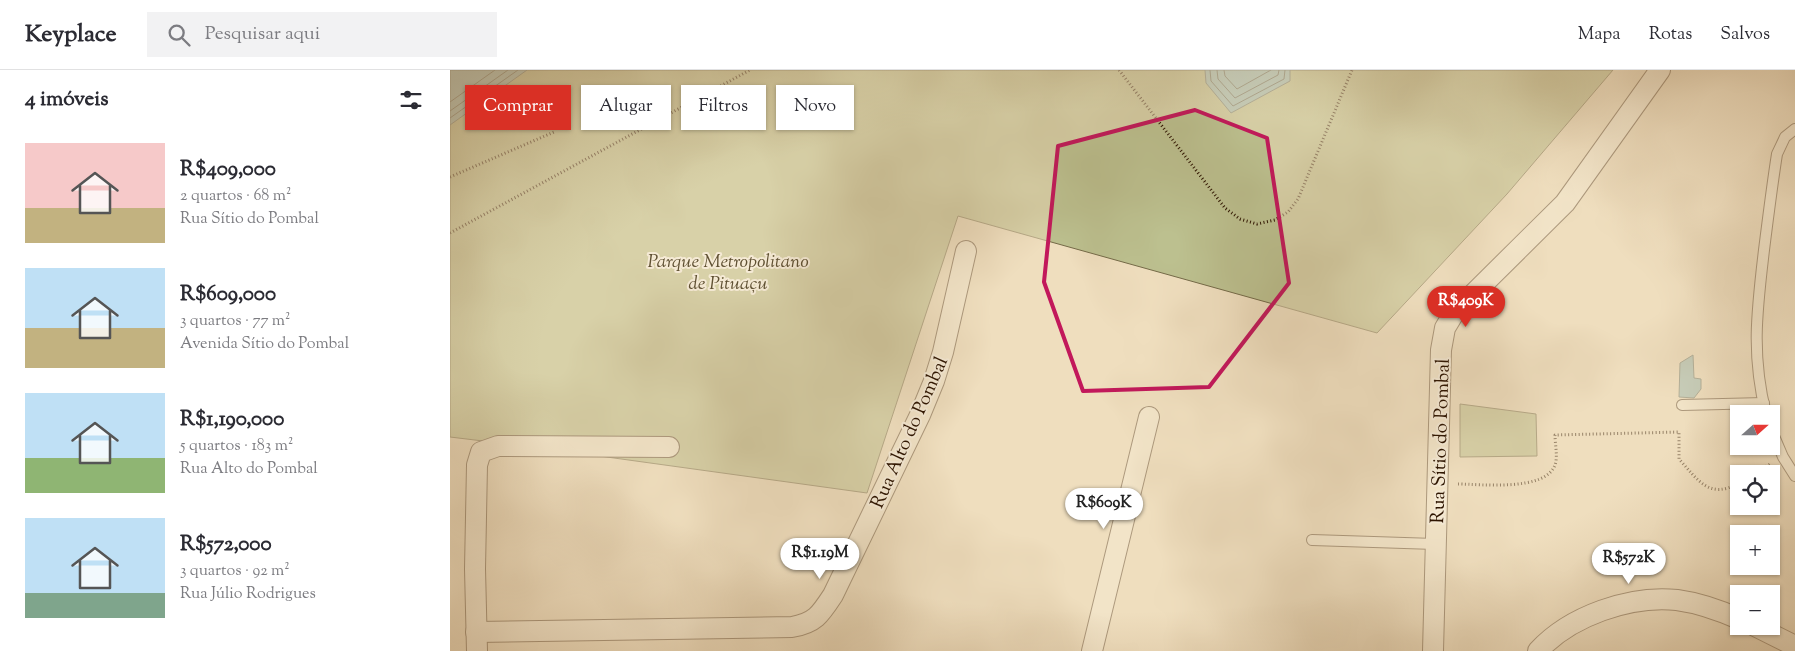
<!DOCTYPE html>
<html lang="pt">
<head>
<meta charset="utf-8">
<style>
	:root { --surface:#fff; --page:#f2f2f3; --text:#2b2b33; --muted:#7c7c81; --line:#e1e1e2; --accent:#d93025 }
	body { margin:0; font-family:"Sorts Mill Goudy",serif; background:var(--page); color:var(--text); height:100vh; display:flex; flex-direction:column; font-size:19px; white-space:nowrap }
	* { box-sizing:border-box; margin:0 }
	p { font-size:16px; color:var(--muted) }
	.icon { flex:none; width:28px; height:28px; fill:none; stroke:currentColor; stroke-width:2; stroke-linecap:round; stroke-linejoin:round }
	.map { position:relative; flex:1; overflow:hidden }
	.side { display:flex; flex-direction:column; background:var(--surface); width:450px }
	.side>* { flex:none }
	.guide { position:absolute; left:15px; top:15px; width:475px; height:45px; display:flex; gap:10px }
	.needle { width:32px; rotate:69deg }
	.buttons { position:absolute; left:1280px; top:335px; display:grid; gap:10px }
	.buttons a { display:grid; place-items:center; width:50px; height:50px; border-radius:0px; background:var(--surface); box-shadow:0 1px 4px #0004; font-size:25px }
	.price { position:absolute; translate:-50% -42px; padding:0 11px; border-radius:18px; background:#fff; color:#222; font-size:16px; line-height:32px; filter:drop-shadow(0 1px 2px #0008) }
	.price::after { content:''; position:absolute; left:50%; top:30px; width:15px; height:11px; margin-left:-8px; background:inherit; clip-path:polygon(0 0,100% 0,50% 100%) }
	.price.active { background:var(--accent); color:#fff }
	ul { padding:0; list-style:none }
	li { display:flex; align-items:center; gap:15px; height:125px; padding:0 25px }
	li span { display:grid; place-items:center; flex:none; width:140px; height:100px; border-radius:0px; color:#555 }
	li>.icon { margin-inline-start:auto }
	span .icon { width:60px; height:60px; fill:#fffc; stroke-width:1 }
	li b { font-size:21px }
	h2 { display:flex; justify-content:space-between; align-items:center; height:60px; padding:0 25px; font-size:21px }
	.tag { padding:0 18px; border-radius:0px; background:var(--surface); box-shadow:0 1px 4px #0004; font-size:18px; line-height:45px }
	.tag.active { background:var(--accent); color:#fff }
	header { display:flex; align-items:center; gap:30px; box-sizing:border-box; height:70px; padding:0 25px; background:var(--surface); border-bottom:1px solid var(--line) }
	header strong { font-size:24px }
	nav { display:flex; gap:28px; margin-inline-start:auto; font-size:18px }
	.search { width:350px; height:45px; background:var(--page); display:flex; align-items:center; gap:12px; box-sizing:border-box; padding:0 18px; border-radius:0px; color:var(--muted); font-size:19px }
	main { display:flex; flex:1; min-height:0 }
	.map>svg:first-child { display:block }
</style>
</head>
<body>
<header>
<strong>Keyplace</strong>
<div class="search"><svg class="icon" aria-label="search" viewBox="0 0 24 24"><circle cx="10" cy="10" r="6"/><path d="M15 15l6 6"/></svg>Pesquisar aqui</div>
<nav><a>Mapa</a><a>Rotas</a><a>Salvos</a></nav>
</header>
<main>
<section class="side">
<h2>4 imóveis<svg class="icon" aria-label="filters" viewBox="0 0 24 24"><path d="M4 7h16M4 17h16"/><circle cx="9" cy="7" r="2"/><circle cx="15" cy="17" r="2"/></svg></h2>
<ul>
<li><span style="background:linear-gradient(#f6c9c9 65%,#c2b280 0)"><svg class="icon" aria-label="home" viewBox="0 0 24 24"><path d="M3 11l9-7 9 7M6 9v11h12V9"/></svg></span><div><b>R$409,000</b><p>2 quartos · 68 m²</p><p>Rua Sítio do Pombal</p></div></li>
<li><span style="background:linear-gradient(#bfe0f5 60%,#c2b280 0)"><svg class="icon" aria-label="home" viewBox="0 0 24 24"><path d="M3 11l9-7 9 7M6 9v11h12V9"/></svg></span><div><b>R$609,000</b><p>3 quartos · 77 m²</p><p>Avenida Sítio do Pombal</p></div></li>
<li><span style="background:linear-gradient(#bfe0f5 65%,#8fb573 0)"><svg class="icon" aria-label="home" viewBox="0 0 24 24"><path d="M3 11l9-7 9 7M6 9v11h12V9"/></svg></span><div><b>R$1,190,000</b><p>5 quartos · 183 m²</p><p>Rua Alto do Pombal</p></div></li>
<li><span style="background:linear-gradient(#bfe0f5 75%,#7fa58c 0)"><svg class="icon" aria-label="home" viewBox="0 0 24 24"><path d="M3 11l9-7 9 7M6 9v11h12V9"/></svg></span><div><b>R$572,000</b><p>3 quartos · 92 m²</p><p>Rua Júlio Rodrigues</p></div></li>
</ul>
</section>
<div class="map">
<svg width="1345" height="581" viewBox="0 0 1345 581">
	<rect width="100%" height="100%" fill="#efdebe"/>
	<filter id="stains"><feTurbulence type="fractalNoise" baseFrequency=".004" numOctaves="4"/><feColorMatrix values="0 0 0 0 .2 0 0 0 0 .09 0 0 0 0 .02 0 0 0 .5 -.17"/></filter>
	<radialGradient id="worn" r=".72"><stop offset=".6" stop-color="#630" stop-opacity="0"/><stop offset="1" stop-color="#630" stop-opacity=".3"/></radialGradient>
	<!-- green -->
	<g fill="#bcc08f" stroke="#746a48">
		<polygon points="0,0 1163,0 1057,124 927,263 508,146 417,423 99,379 0,367"/>
		<polygon points="1010,334 1086,344 1087,386 1010,387"/>
	</g>
	<!-- water -->
	<g fill="#9abbb6" stroke="#6e786d">
		<polygon points="0,0 77,0 0,55"/>
		<polygon points="755,0 840,0 840,11 781,43 756,13"/>
		<polygon points="1243,285 1244,308 1251,309 1251,319 1244,328 1229,327 1230,293"/>
	</g>
	<g fill="none" stroke-linecap="round" stroke-linejoin="round">
		<!-- shore -->
		<g stroke="#64685b" stroke-width="1">
			<polyline points="760,0 761,11 783,36 834,9 835,0"/>
			<polyline points="767,0 768,9 785,28 828,5 829,0"/>
			<polyline points="774,0 775,6 787,19 821,0"/>
			<polyline points="0,32 45,0"/>
			<polyline points="0,41 58,0"/>
			<polyline points="0,48 68,0"/>
		</g>
		<defs>
			<g id="lane">
				<polyline points="1232,335 1314,333"/>
				<path d="M1316,344c-15,-60 -9,-104 -2,-164 4,-32 8,-64 13,-96l8,-17 10,-8"/>
				<polyline points="1321,359 1333,387 1345,406"/>
				<polyline points="862,470 985,474"/>
			</g>
			<g id="street">
				<polyline points="1305,556 1345,576"/>
				<path d="M26,562l316,-5c23,-4 28,-12 41,-32l87,-180 14,-34 9,-29 23,-101"/>
				<polyline points="27,581 25,499 27,395 31,382 48,376 219,377"/>
				<polyline points="642,581 699,347"/>
				<polyline points="983,581 991,280 995,258 1004,243 1115,133 1210,0"/>
				<path d="M1088,581c32,-35 92,-56 139,-51 22,3 42,10 62,19"/>
			</g>
		</defs>
		<!-- lane casing -->
		<use href="#lane" stroke="#5e4630" stroke-width="12"/>
		<!-- street casing -->
		<use href="#street" stroke="#5e4630" stroke-width="22"/>
		<!-- path -->
		<g stroke="#2d1400" stroke-width="3" stroke-dasharray="1 2.5" stroke-linecap="butt">
			<polyline points="669,0 775,138 790,149 807,154 825,150 838,142 848,129 902,0"/>
			<polyline points="0,107 104,62"/>
			<polyline points="0,163 300,0"/>
			<polyline points="1304,404 1320,394"/>
			<path d="M1008,414c22,0 87,8 97,-19 3,-8 0,-21 0,-30l124,-3v27c19,21 30,41 60,24"/>
		</g>
		<!-- lane -->
		<use href="#lane" stroke="#f5ead5" stroke-width="10"/>
		<!-- street -->
		<use href="#street" stroke="#f5ead5" stroke-width="20"/>
	</g>
	<!-- marked area -->
	<path d="M0 0H1345V581H0ZM745,40l72,28 22,145 -80,104 -126,4 -39,-109 14,-136z" fill="#efdebe" fill-opacity=".55" fill-rule="evenodd"/>
	<path fill="none" stroke="#c2185b" stroke-width="4" stroke-linejoin="round" d="M745,40l72,28 22,145 -80,104 -126,4 -39,-109 14,-136z"/>
	<g text-anchor="middle" stroke-width="4" stroke-linejoin="round" paint-order="stroke">
		<!-- park labels -->
		<g font-size="19" font-style="italic" fill="#5f5032" stroke="#f5ead5">
			<text x="278" y="197">Parque Metropolitano<tspan x="278" dy="22">de Pituaçu</tspan></text>
		</g>
		<!-- street labels -->
		<g font-size="19" fill="#2d1400" stroke="#f5ead5">
			<text transform="translate(458 362) rotate(-66)" y="7">Rua Alto do Pombal</text>
			<text transform="translate(989 371) rotate(-88)" y="7">Rua Sítio do Pombal</text>
		</g>
	</g>
	<rect width="100%" height="100%" filter="url(#stains)"/>
	<rect width="100%" height="100%" fill="url(#worn)"/>
</svg>
<div class="buttons">
<a><svg class="needle" viewBox="-14 -14 28 28"><path d="M0-13l5 13h-10z" fill="#e53935"/><path d="M0 13l5-13h-10z" fill="#7c7c81"/></svg></a>
<a><svg class="icon" aria-label="locate" viewBox="0 0 24 24"><circle cx="12" cy="12" r="6"/><path d="M12 2v4M12 18v4M2 12h4M18 12h4"/></svg></a>
<a>+</a>
<a>−</a>
</div>
<b class="price active" style="left:1016px;top:258px">R$409K</b>
<b class="price" style="left:654px;top:460px">R$609K</b>
<b class="price" style="left:370px;top:510px">R$1.19M</b>
<b class="price" style="left:1179px;top:515px">R$572K</b>
<div class="guide">
<a class="tag active">Comprar</a>
<a class="tag">Alugar</a>
<a class="tag">Filtros</a>
<a class="tag">Novo</a>
</div>
</div>
</main>
</body>
</html>
